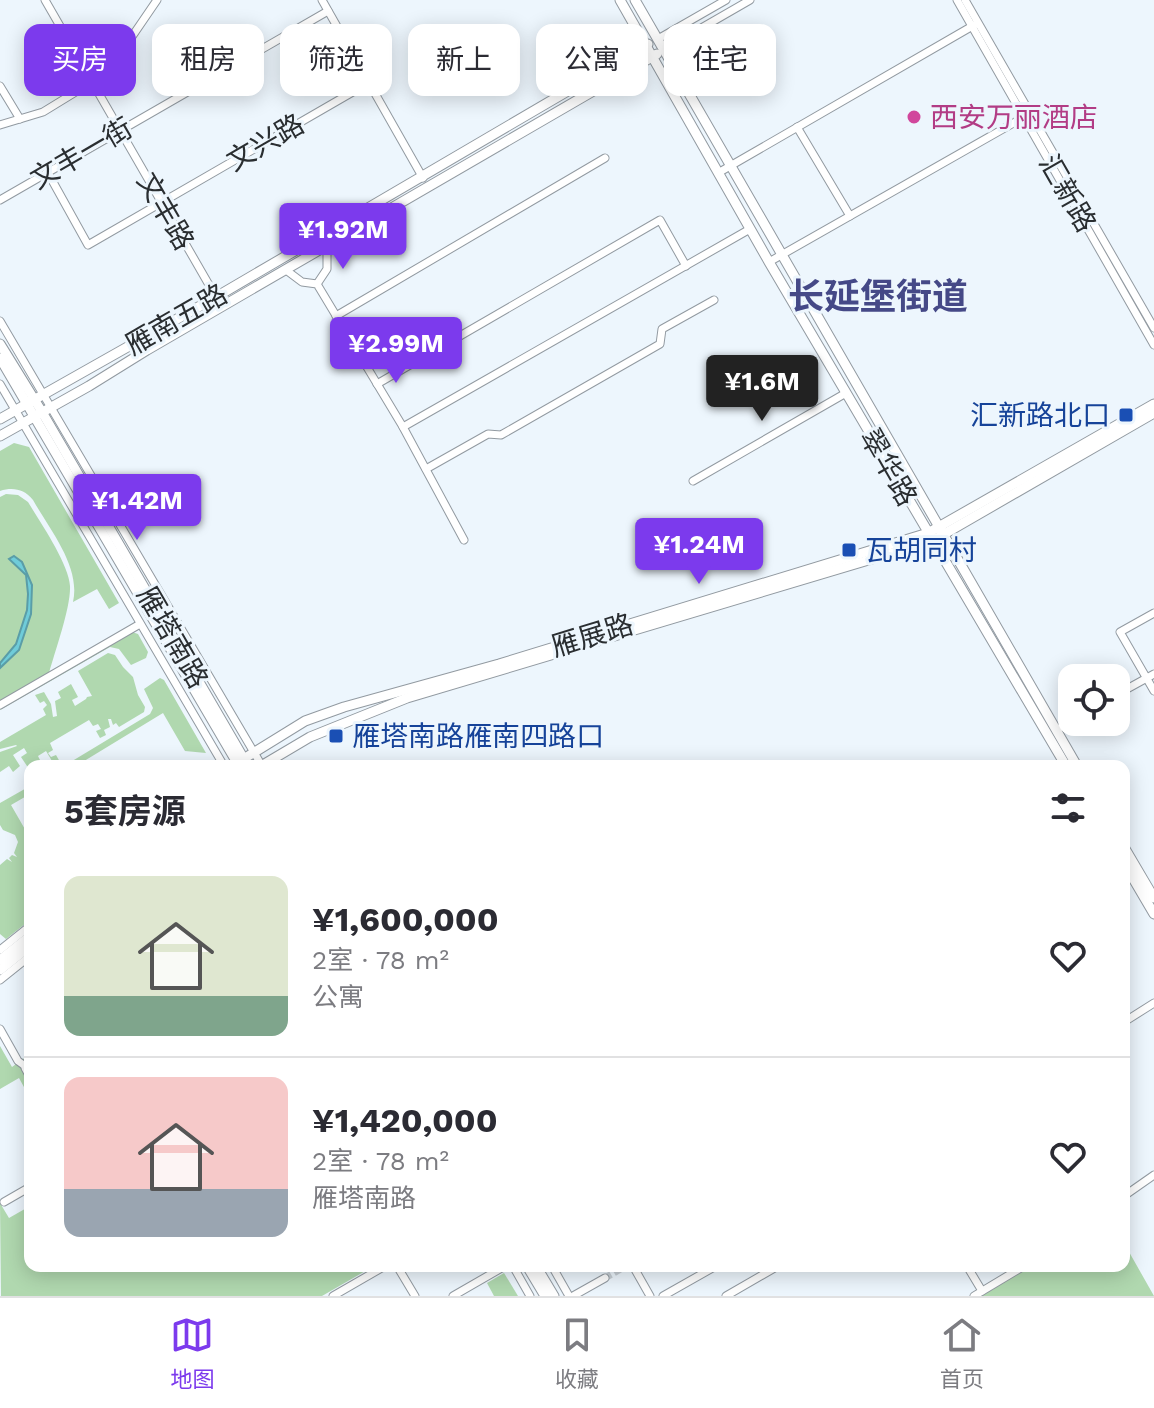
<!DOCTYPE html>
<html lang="zh">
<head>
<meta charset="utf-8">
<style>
	:root { --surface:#fff; --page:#f2f2f3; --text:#2b2b33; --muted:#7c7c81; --line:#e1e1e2; --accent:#7c3aed }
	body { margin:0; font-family:"Work Sans","Noto Sans SC",sans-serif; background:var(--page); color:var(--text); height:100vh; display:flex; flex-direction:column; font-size:30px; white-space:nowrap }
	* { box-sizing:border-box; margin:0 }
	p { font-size:26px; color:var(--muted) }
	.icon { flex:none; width:44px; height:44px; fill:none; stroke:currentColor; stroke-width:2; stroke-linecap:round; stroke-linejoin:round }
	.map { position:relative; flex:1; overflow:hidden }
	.details { position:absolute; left:24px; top:760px; width:1106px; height:512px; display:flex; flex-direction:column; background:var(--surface); border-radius:16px; box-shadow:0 4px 20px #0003 }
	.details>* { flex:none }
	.guide { position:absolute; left:24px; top:24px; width:1106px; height:72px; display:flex; gap:16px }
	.controls { position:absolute; left:1058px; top:664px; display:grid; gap:16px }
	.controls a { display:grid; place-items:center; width:72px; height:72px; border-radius:16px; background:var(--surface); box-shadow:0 4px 20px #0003; font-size:40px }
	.price { position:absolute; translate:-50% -68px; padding:0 18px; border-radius:8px; background:var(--accent); color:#fff; font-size:26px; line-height:52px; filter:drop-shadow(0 2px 4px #0008) }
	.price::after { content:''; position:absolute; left:50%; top:48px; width:24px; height:18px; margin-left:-12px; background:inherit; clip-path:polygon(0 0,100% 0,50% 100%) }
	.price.selected { background:#222; color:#fff }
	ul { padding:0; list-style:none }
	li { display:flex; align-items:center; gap:24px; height:200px; padding:0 40px }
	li+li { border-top:2px solid var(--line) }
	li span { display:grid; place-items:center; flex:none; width:224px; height:160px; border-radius:16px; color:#555 }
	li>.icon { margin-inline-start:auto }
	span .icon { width:96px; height:96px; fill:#fffc; stroke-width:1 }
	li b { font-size:34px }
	h2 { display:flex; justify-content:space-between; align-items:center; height:96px; padding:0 40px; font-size:34px }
	.tag { padding:0 28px; border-radius:16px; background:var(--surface); box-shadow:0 4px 20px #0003; font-size:28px; line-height:72px }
	.tag.selected { background:var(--accent); color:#fff }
	.tab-bar { display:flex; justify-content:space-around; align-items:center; height:112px; border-top:2px solid var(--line); background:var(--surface); font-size:22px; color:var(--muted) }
	.tab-bar a { display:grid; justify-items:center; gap:4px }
	.tab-bar .selected { color:var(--accent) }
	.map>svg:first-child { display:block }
</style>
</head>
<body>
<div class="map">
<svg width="1154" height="1296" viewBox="0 0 1154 1296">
	<rect width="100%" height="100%" fill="#edf6fd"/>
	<!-- green -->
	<g fill="#b0d8af">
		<path d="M14,443l15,4 90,156 -10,6 -12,-20 -24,13c8,-35 -23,-72 -40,-102 -9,-11 -20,-13 -33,-9v-40z"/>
		<path d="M6,494l12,1 10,7c12,20 41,62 42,84 1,21 -15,65 -21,87l-49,29v-205z"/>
		<polygon points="132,632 138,634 148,652 146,658 131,665 119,649 110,647 0,710 0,707"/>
		<polygon points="108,653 115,655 123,667 133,677 138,695 145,707 144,712 119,727 116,723 113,725 111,719 108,719 110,727 104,730 106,735 100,738 96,731 101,729 98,724 93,726 89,720 50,743 53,750 48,753 51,757 56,755 60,762 55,766 46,751 38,756 41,762 34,766 30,766 29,769 21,757 27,753 24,748 13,755 20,766 13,772 9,766 0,772 0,752 17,746 16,745 0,749 0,742 46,715 43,709 47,705 44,701 40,703 35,695 44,692 51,704 53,717 57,716 55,701 61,698 58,692 71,684 78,697 72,700 75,706 86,699 87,697 92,696 78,671"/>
		<polygon points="160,678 164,680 206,753 185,751 163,713 76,766 64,766 150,714 153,708 144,689"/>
		<polygon points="30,786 30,794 11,805 30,838 30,920 6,939 0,934 0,865 7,859 12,862 9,858 12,855 17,857 14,853 18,842 15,835 3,830 0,825 0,803"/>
		<polygon points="0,1046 12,1067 30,1054 30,1098 19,1078 0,1089"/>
		<polygon points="0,1203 9,1218 30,1206 30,1266 374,1266 322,1296 1,1296"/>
		<polygon points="1124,1243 1154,1296 981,1296 1031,1266 1124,1266"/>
		<polygon points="504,1273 518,1296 494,1296 487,1283"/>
	</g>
	<!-- water -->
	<polygon fill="#6fccd9" stroke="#5a9da7" stroke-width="2" points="14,556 22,562 32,585 31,614 19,650 0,668 0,663 16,644 27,610 28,594 26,575 9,559"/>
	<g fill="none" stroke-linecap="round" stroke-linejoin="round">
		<!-- minor-tunnel -->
		<polyline stroke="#c6ced4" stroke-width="7" stroke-dasharray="7 3.5" stroke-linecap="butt" points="605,1278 624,1267"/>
		<defs>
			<g id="minor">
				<polyline points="45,0 216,297"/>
				<polyline points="322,0 423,178"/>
				<polyline points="957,0 1154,345"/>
				<polyline points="965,0 1154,328"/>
				<polyline points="658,39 726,0"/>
				<polyline points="665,49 750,0"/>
				<polyline points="0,86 20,119"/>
				<polyline points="0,125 43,112 92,82 116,60 157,0"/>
				<polyline points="797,127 850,216"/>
				<polyline points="48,173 88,245 370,82"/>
				<polyline points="718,173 976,24"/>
				<polyline points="0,200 328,11"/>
				<polyline points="769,262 1024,117"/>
				<polyline points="286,270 302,282 317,284 403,427 464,540"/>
				<polyline points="317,284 327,269 327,246"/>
				<polyline points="336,316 605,158"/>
				<polyline points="0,321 262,766"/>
				<polyline points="0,384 224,766"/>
				<polyline points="377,384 660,220 686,266"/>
				<polyline points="403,427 750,229"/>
				<polyline points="426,469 488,434 501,435 660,344 662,329 714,300"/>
				<polyline points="693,481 846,393"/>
				<polyline points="1154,613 1120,632 1154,691"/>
				<polyline points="1116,695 1154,674"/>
				<polyline points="0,705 140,624"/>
				<polyline points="1056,730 1072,721"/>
				<polyline points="0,950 30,926"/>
				<polyline points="0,980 30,956"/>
				<polyline points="1124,1022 1154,1003"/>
				<polyline points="0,1029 18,1061 25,1066"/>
				<polyline points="30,1061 25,1068 30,1077"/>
				<polyline points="1124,1196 1154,1175"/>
				<polyline points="4,1202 30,1187"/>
				<polyline points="397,1266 415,1296"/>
				<polyline points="513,1266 530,1296"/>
				<polyline points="552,1266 569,1296"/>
				<polyline points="633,1266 650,1296"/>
				<polyline points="967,1266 982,1291"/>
				<polyline points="624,1267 626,1266"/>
				<polyline points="333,1296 385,1266"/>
				<polyline points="453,1296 505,1266"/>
				<polyline points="573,1296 605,1278"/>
				<polyline points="663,1296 716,1266"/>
				<polyline points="726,1296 778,1266"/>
				<polyline points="974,1296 1024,1266"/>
			</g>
			<g id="major">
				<polyline points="620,0 769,262 1066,766"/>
				<polyline points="635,0 1077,766"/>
				<polyline points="0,344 42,412 248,766"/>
				<polyline points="0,358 239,766"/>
				<polyline points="0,419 216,297 648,44"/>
				<polyline points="0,436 89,386 147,350 657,54"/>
				<polyline points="232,766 305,721 344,707 499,664 928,533 1154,404"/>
				<polyline points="261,766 310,737 407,698 932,541 1154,413"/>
				<polyline points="1124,847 1154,898"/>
				<polyline points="1124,863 1154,914"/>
				<polyline points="0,960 30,936"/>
				<polyline points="0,970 30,946"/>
				<polyline points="527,1266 545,1296"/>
				<polyline points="536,1266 554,1296"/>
			</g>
		</defs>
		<!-- minor casing -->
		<use href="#minor" stroke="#929aa1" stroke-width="9"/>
		<!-- major casing -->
		<use href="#major" stroke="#929aa1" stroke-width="11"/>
		<!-- minor -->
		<use href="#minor" stroke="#fff" stroke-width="7"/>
		<!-- major -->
		<use href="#major" stroke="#fff" stroke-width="9"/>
	</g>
	<!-- markers -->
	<circle fill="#d1479c" stroke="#edf6fd" stroke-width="3" cx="914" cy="117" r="8"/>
	<g fill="#1a4fb4" stroke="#edf6fd" stroke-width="3">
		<rect x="1118" y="407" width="16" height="16" rx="4"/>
		<rect x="841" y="542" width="16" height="16" rx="4"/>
		<rect x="328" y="728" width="16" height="16" rx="4"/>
	</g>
	<g text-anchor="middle" stroke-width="6" stroke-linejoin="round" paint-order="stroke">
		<!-- hotel labels -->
		<g font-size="28" fill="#b23c85" stroke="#edf6fd" text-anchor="start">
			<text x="930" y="127">西安万丽酒店</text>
		</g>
		<!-- street labels -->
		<g font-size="28" fill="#2a2e31" stroke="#edf6fd">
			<text transform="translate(265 142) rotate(-30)" y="10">文兴路</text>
			<text transform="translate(81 153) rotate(-30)" y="10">文丰一街</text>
			<text transform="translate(1068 193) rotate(60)" y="10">汇新路</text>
			<text transform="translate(166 211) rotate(60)" y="10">文丰路</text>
			<text transform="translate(176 319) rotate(-30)" y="10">雁南五路</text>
			<text transform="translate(889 467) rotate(60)" y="10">翠华路</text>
			<text transform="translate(592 635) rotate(-17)" y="10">雁展路</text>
			<text transform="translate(173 637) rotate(60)" y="10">雁塔南路</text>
		</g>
		<!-- transit labels -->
		<g font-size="28" fill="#164399" stroke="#edf6fd" text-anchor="start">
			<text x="1110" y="425" text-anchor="end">汇新路北口</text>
			<text x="865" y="560">瓦胡同村</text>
			<text x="352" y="746">雁塔南路雁南四路口</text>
		</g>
		<!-- district labels -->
		<g font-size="36" font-weight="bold" fill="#454987" stroke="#edf6fd">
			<text x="878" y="309">长延堡街道</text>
		</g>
	</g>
</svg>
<div class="controls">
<a><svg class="icon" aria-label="locate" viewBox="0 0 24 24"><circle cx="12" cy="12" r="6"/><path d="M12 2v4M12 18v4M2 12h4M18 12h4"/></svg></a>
</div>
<b class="price" style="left:343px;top:271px">¥1.92M</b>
<b class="price" style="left:396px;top:385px">¥2.99M</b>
<b class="price selected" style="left:762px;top:423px">¥1.6M</b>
<b class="price" style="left:137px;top:542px">¥1.42M</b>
<b class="price" style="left:699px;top:586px">¥1.24M</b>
<div class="guide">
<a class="tag selected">买房</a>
<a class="tag">租房</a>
<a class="tag">筛选</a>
<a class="tag">新上</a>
<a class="tag">公寓</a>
<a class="tag">住宅</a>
</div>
<section class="details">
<h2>5套房源<svg class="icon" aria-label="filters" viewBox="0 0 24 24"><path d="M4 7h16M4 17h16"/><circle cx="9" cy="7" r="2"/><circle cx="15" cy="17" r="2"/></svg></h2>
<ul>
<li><span style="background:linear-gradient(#dfe7d0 75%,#7fa58c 0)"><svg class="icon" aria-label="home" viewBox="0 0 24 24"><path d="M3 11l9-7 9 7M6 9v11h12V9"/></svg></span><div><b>¥1,600,000</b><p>2室 · 78 m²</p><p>公寓</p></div><svg class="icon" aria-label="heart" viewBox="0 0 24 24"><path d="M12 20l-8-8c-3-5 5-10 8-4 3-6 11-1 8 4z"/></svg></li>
<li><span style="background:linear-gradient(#f6c9c9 70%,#9aa5b1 0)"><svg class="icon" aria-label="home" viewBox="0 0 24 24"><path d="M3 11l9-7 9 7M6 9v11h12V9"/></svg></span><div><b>¥1,420,000</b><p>2室 · 78 m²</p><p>雁塔南路</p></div><svg class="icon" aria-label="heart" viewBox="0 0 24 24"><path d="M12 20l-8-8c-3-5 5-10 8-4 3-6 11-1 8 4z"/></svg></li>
</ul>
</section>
</div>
<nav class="tab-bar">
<a class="selected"><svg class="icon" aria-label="map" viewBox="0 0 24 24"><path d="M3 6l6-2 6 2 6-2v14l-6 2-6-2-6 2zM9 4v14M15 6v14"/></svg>地图</a>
<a><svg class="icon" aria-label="saved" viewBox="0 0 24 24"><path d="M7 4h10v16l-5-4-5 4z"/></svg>收藏</a>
<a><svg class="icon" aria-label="home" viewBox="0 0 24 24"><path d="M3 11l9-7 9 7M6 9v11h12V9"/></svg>首页</a>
</nav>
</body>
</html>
